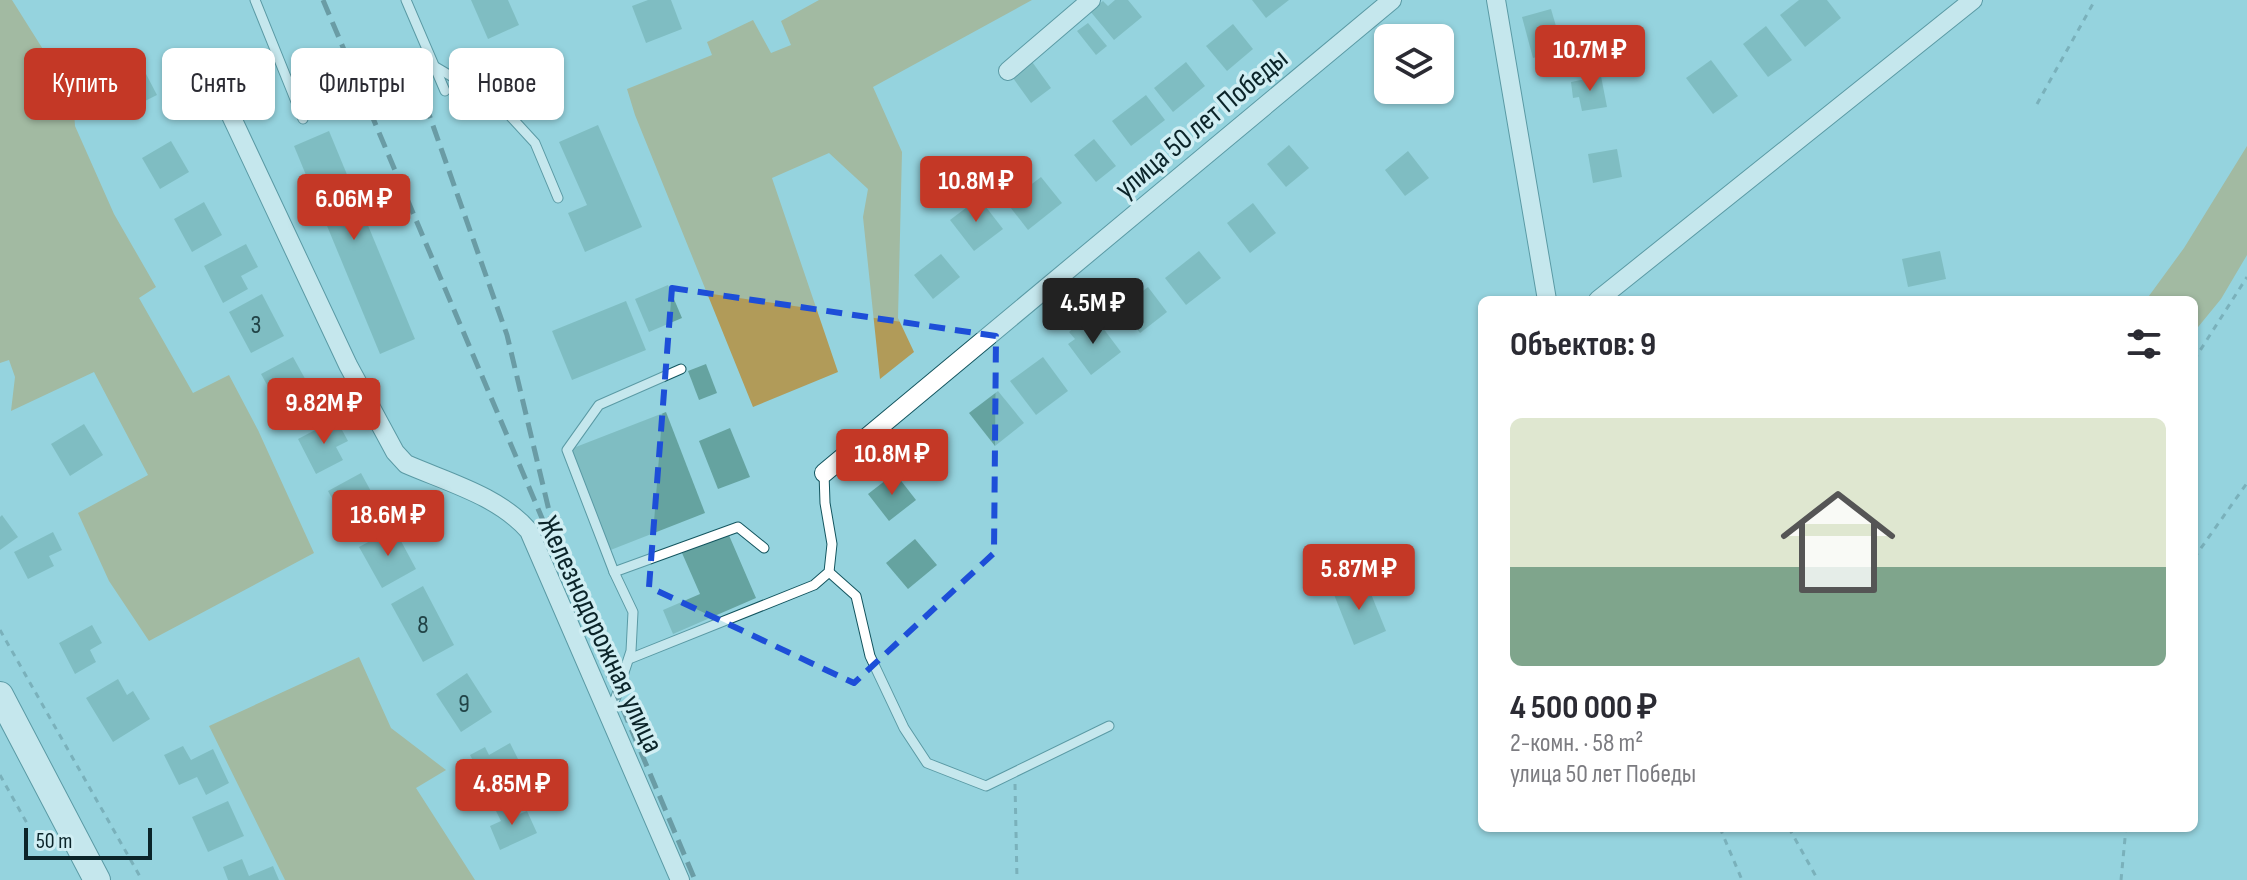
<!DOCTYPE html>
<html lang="ru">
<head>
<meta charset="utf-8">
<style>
	:root { --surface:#fff; --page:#f2f2f3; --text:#2b2b33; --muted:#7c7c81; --accent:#c43826 }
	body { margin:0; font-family:"Sofia Sans Condensed",sans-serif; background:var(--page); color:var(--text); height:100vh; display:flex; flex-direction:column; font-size:30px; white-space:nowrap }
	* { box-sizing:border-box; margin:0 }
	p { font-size:26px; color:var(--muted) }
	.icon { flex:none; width:44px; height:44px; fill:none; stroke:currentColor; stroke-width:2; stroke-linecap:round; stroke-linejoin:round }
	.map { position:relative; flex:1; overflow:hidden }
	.drawer { position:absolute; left:1478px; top:296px; width:720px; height:536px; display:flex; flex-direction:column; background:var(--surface); border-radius:12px; box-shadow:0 2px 6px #0004 }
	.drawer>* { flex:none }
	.hud { position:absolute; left:24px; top:48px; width:760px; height:72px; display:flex; gap:16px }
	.fabs { position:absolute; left:1374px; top:24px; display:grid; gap:16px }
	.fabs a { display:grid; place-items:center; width:80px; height:80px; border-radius:12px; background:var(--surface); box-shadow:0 2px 6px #0004; font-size:40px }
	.scale { position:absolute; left:24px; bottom:20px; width:128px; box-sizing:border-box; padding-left:8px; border:4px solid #0b2429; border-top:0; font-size:22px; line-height:28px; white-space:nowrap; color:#0b2429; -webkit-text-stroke:6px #d0eef3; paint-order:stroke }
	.price { position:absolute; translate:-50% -68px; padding:0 18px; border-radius:8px; background:var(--accent); color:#fff; font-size:26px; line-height:52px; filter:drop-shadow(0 2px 4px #0008) }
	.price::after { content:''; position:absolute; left:50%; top:48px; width:24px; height:18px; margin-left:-12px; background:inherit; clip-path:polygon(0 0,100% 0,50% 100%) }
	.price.active { background:#222; color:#fff }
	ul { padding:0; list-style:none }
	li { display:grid; align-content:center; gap:16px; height:424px; padding:0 32px }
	li span { display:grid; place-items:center; height:248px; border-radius:12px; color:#555 }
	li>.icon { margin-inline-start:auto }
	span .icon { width:144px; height:144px; fill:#fffc; stroke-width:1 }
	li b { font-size:34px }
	h2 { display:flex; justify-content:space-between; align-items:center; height:96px; padding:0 32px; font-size:34px }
	.tag { padding:0 28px; border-radius:12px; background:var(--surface); box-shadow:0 2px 6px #0004; font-size:28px; line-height:72px }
	.tag.active { background:var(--accent); color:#fff }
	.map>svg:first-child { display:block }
</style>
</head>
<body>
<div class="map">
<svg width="2247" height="880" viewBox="0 0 2247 880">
	<rect width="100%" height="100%" fill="#95d3de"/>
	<!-- green -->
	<g fill="#b19b59">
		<polygon points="0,0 12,0 73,97 75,126 114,214 156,287 139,298 193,393 229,375 258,430 314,553 149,641 109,581 78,513 148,475 94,372 11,411 15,377 9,360 0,363"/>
		<polygon points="819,0 1032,0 873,87 902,152 898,318 914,352 880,379 863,217 868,189 829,153 772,178 838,372 753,407 635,115 627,89 712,55 707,42 753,20 771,53 791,45 781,21"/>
		<polygon points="2247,146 2247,255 2221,299 2194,332 2194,300 2146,300 2184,248"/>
		<polygon points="359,657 391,728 446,770 416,788 475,880 285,880 209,726"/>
	</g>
	<!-- building -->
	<g fill="#65a3a0">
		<polygon points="471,0 508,0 519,25 488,39"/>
		<polygon points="648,0 671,0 682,29 646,43 632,6"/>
		<polygon points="1115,0 1128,0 1142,17 1114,40 1090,11 1103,1 1108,6"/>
		<polygon points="1252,0 1289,0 1266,18"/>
		<polygon points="1799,0 1827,0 1841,18 1805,47 1780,15"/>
		<polygon points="1551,9 1563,50 1533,58 1522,17"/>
		<polygon points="1088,23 1107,46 1096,55 1077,31"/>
		<polygon points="1233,24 1253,49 1227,71 1206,46"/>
		<polygon points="1766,26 1792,60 1768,77 1743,44"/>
		<polygon points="1030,59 1051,88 1031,103 1013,78 1018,74 1015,70"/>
		<polygon points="1711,60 1738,96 1713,114 1686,78"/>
		<polygon points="411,61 420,83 396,94 390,82 405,75 401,66"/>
		<polygon points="1186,62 1205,86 1173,112 1154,88"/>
		<polygon points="145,72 157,95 135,106 124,84"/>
		<polygon points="1601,76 1607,107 1582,111 1579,97 1573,98 1571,82"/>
		<polygon points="1146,95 1165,120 1131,146 1112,121"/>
		<polygon points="598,125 642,227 585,252 568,213 587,205 559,142"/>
		<polygon points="329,131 415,339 380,354 294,146"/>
		<polygon points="1094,139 1116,166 1096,182 1074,155"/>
		<polygon points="171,141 189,172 160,189 142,158"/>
		<polygon points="1289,145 1309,168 1286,187 1267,164"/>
		<polygon points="1617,149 1622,177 1593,183 1588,154"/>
		<polygon points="1408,151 1429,178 1405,196 1385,170"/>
		<polygon points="1041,177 1062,203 1028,230 1007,203"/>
		<polygon points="979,198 1003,229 974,251 950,220"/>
		<polygon points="204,202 222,235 192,252 174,219"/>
		<polygon points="1253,203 1276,233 1250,253 1227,223"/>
		<polygon points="246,244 258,267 241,276 248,289 223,303 204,266"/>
		<polygon points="1199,251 1221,278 1186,305 1165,278"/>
		<polygon points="1940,251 1946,279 1908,287 1902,259"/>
		<polygon points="941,254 960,277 933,299 914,275"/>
		<polygon points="668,285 682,318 649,332 635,299"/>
		<polygon points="1148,287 1167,312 1140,333 1121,308"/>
		<polygon points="262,294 284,336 251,353 229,312"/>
		<polygon points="626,301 646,350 572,380 552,331"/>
		<polygon points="1097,320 1121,352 1091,375 1068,344 1075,339 1069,332 1082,321 1088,328"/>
		<polygon points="293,357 318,402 286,419 261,374"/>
		<polygon points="1043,357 1068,391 1036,415 1010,381"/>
		<polygon points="706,364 717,393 699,400 688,371"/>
		<polygon points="998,391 1024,423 995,446 969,413"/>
		<polygon points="666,412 705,513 608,551 568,450"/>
		<polygon points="336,419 348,441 336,447 343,460 316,474 298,439"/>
		<polygon points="84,424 103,455 70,476 51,444"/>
		<polygon points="730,428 750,477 718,489 699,441"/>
		<polygon points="361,473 380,508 347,526 328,491"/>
		<polygon points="895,473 916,500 889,521 868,494"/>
		<polygon points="2,515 18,537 0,550 0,517"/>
		<polygon points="394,528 416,569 382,588 359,547"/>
		<polygon points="53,532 62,550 49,556 54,566 28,579 14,552"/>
		<polygon points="728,533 756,598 673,634 663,610 700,594 682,553"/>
		<polygon points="915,539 937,565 908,589 886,563"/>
		<polygon points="1365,579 1386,631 1354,645 1333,592"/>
		<polygon points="423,586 454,645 423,662 391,604"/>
		<polygon points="92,625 102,643 90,650 96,662 75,674 59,643"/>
		<polygon points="467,673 492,712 461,732 436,694"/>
		<polygon points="118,679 127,695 133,691 150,719 113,742 86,698"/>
		<polygon points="510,743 524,771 488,790 470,755 485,747 489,755"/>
		<polygon points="183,746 191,760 213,749 229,783 206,795 197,777 179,785 164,755"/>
		<polygon points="228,801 244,836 208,852 192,817"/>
		<polygon points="512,804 517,815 527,811 537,833 500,850 490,826 501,821 496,811"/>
		<polygon points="242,859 249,876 273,866 279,880 228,880 223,867"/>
	</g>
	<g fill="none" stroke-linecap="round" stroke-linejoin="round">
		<defs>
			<g id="service">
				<polyline points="255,0 303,119"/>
				<polyline points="406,0 445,91"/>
				<polyline points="434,66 500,105 535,143 558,198"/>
				<polyline points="614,572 738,527 764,548"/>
				<polyline points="829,572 856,596 870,656 904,728 927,763 986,786 1109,726"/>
				<polyline points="629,659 814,585 829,572 832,544 825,503 824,473"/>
				<polyline points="609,713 616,697 631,651 633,612 614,572 567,450 599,405 681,369"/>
			</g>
			<g id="minor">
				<polyline points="1496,0 1547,300"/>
				<polyline points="1008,71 1091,0"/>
				<path d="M217,86l131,279 47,87 11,12c41,18 93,32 123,67l151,349"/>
				<polyline points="1598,300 1973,0"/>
				<polyline points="824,473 1392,0"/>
			</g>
			<polyline id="secondary" points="0,695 97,880"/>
		</defs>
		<!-- service casing -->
		<use href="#service" stroke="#13555f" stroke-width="11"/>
		<!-- minor casing -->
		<use href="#minor" stroke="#13555f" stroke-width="20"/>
		<!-- secondary casing -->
		<use href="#secondary" stroke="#13555f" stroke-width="28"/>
		<!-- path -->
		<g stroke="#598790" stroke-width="3" stroke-dasharray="6 6" stroke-linecap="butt">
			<polyline points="2037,104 2095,0"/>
			<polyline points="2194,360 2247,277"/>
			<polyline points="2194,558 2247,483"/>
			<polyline points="0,630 142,880"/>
			<polyline points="0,775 28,825"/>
			<polyline points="1015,784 1017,880"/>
			<polyline points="1720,828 1742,880"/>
			<polyline points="1789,828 1818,880"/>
			<polyline points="2121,880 2126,828"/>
		</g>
		<!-- service -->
		<use href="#service" stroke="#fff" stroke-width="9"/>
		<!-- minor -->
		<use href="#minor" stroke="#fff" stroke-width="18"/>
		<!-- secondary -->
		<use href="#secondary" stroke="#fff" stroke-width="26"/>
		<!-- rail -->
		<g stroke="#355960" stroke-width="5" stroke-dasharray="16 8" stroke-linecap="butt">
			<polyline points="323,0 695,880"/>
			<polyline points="425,103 507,335 552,523"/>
		</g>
	</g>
	<!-- marked area -->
	<path d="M0 0H2247V880H0ZM672,288l324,48 -2,217 -140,130 -205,-96z" fill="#95d3de" fill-opacity=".55" fill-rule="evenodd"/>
	<path fill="none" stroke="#1d4ed8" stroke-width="6" stroke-dasharray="16 10" stroke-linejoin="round" d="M672,288l324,48 -2,217 -140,130 -205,-96z"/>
	<g text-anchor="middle" stroke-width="7" stroke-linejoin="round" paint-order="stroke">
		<!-- number labels -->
		<g font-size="26" fill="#224447">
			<text x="256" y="333">3</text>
			<text x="423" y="633">8</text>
			<text x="464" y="712">9</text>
		</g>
		<!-- street labels -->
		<g font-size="30" fill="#0b2429" stroke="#d0eef3">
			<text transform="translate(1201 123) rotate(-40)" y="10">улица 50 лет Победы</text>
			<text transform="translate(601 634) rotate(65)" y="10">Железнодорожная улица</text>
		</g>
	</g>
</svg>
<div class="fabs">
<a><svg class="icon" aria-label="layers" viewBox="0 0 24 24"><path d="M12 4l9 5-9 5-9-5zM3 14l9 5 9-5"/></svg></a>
</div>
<div class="scale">50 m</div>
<b class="price" style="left:1590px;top:93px">10.7M ₽</b>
<b class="price" style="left:976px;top:224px">10.8M ₽</b>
<b class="price" style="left:354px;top:242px">6.06M ₽</b>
<b class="price active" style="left:1093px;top:346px">4.5M ₽</b>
<b class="price" style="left:324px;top:446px">9.82M ₽</b>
<b class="price" style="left:892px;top:497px">10.8M ₽</b>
<b class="price" style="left:388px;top:558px">18.6M ₽</b>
<b class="price" style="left:1359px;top:612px">5.87M ₽</b>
<b class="price" style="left:512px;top:827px">4.85M ₽</b>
<div class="hud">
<a class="tag active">Купить</a>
<a class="tag">Снять</a>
<a class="tag">Фильтры</a>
<a class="tag">Новое</a>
</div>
<section class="drawer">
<h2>Объектов: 9<svg class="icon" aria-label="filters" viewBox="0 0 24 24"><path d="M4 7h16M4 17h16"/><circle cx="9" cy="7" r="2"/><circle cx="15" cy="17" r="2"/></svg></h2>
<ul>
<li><span style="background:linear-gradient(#dfe7d0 60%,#7fa58c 0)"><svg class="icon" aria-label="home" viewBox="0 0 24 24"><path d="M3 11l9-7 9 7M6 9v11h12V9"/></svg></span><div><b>4 500 000 ₽</b><p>2-комн. · 58 m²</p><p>улица 50 лет Победы</p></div></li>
</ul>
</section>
</div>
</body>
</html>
